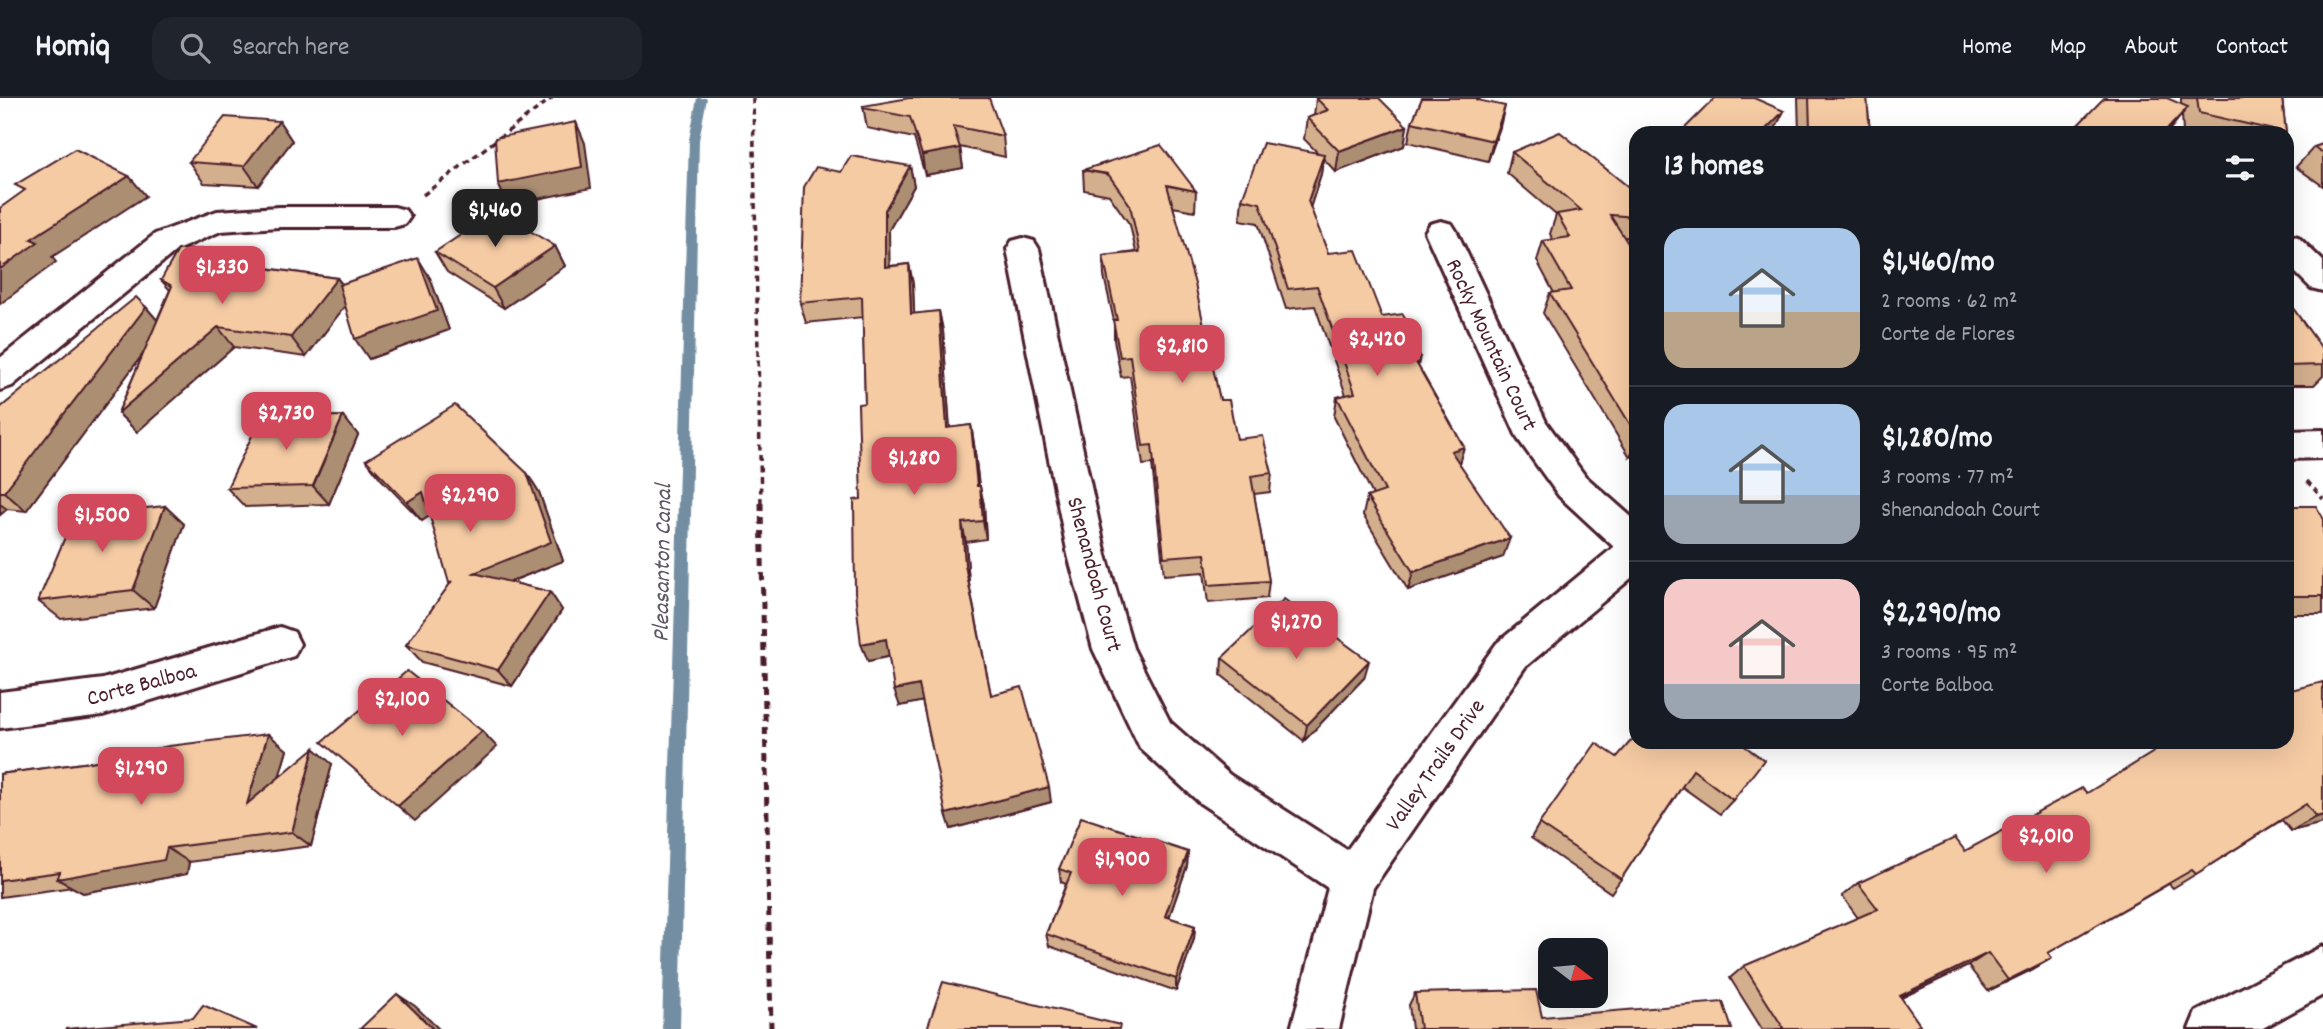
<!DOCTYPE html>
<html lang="en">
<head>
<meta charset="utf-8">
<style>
	:root { --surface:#171b24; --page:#20242c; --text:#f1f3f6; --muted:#9ea1a6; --line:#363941; --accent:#d1495b }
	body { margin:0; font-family:Dekko,sans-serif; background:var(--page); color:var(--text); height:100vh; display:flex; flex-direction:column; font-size:26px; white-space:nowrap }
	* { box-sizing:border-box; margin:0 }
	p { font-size:23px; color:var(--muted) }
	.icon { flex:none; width:38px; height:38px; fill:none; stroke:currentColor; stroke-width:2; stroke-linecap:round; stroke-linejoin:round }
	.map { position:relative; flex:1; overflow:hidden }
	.sheet { position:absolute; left:1629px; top:28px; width:665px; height:623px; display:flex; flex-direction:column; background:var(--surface); border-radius:21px; box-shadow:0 7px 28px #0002 }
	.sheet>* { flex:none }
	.needle { width:46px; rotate:106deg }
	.buttons { position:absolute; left:1538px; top:840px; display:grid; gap:14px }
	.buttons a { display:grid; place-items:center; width:70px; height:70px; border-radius:14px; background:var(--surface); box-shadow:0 7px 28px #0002; font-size:35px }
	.price { position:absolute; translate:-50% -60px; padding:0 16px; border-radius:14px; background:var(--accent); color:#fff; font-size:23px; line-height:46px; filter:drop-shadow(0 2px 4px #0008) }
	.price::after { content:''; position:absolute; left:50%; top:42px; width:21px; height:16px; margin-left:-10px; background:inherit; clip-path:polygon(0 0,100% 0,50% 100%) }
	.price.current { background:#222; color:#fff }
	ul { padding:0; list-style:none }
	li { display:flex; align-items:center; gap:21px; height:175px; padding:0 35px }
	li+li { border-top:2px solid var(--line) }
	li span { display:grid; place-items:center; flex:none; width:196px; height:140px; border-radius:21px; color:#555 }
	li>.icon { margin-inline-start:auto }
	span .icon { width:84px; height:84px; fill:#fffc; stroke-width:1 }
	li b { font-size:30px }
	h2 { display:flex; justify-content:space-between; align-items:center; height:84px; padding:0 35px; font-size:30px }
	header { display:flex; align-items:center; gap:42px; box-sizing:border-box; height:98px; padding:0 35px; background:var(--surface); border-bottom:2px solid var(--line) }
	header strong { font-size:33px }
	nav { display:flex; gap:38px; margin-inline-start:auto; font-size:24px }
	.search { width:490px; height:63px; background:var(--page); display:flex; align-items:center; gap:18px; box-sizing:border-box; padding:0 24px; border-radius:21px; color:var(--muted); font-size:26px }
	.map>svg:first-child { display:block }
</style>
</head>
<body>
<header>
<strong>Homiq</strong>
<div class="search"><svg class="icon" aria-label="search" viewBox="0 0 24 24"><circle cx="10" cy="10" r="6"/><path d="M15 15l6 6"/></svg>Search here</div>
<nav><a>Home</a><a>Map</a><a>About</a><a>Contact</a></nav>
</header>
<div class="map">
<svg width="2323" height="931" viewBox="0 0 2323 931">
	<rect width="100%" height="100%" fill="#fff"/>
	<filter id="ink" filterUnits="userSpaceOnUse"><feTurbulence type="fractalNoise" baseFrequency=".0143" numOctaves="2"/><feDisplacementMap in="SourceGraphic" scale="14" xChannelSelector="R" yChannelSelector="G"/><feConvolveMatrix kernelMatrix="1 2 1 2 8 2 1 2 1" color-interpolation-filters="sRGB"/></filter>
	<g filter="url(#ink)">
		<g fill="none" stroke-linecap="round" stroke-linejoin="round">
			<!-- stream -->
			<polygon fill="#738ea2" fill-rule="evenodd" points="697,0 707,0 699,42 680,931 662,931 689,42"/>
			<defs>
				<g id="street">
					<polygon points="279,109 394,109 405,112 410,119 405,126 394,129 279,129 221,133 177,152 12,288 0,292 0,260 155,136 217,113"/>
					<polygon points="1441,123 1452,126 1457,134 1546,324 1585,378 1636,423 1636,476 1525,569 1373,790 1339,931 1291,931 1328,790 1200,705 1140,650 1093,551 1068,457 1007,151 1012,143 1023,140 1034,143 1039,151 1106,457 1133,550 1170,624 1230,677 1347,752 1497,545 1614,449 1559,398 1518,341 1425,134 1430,126"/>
					<polygon points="2287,136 2298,139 2323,163 2323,193 2311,190 2287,166"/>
					<polygon points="2323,332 2323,360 2287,361 2287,333"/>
					<polygon points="280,529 294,534 300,546 294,558 103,617 0,630 0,594 103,581"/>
					<polygon points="2323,848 2323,897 2261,931 2189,931 2196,914"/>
				</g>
			</defs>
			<!-- street casing -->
			<use href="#street" stroke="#4a1f2b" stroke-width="6"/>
			<!-- path-far1 -->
			<g stroke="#4a1f2b" stroke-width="3.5" stroke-dasharray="6 4.5" stroke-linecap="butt">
				<polyline points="753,0 761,407"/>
				<polyline points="423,97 552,0"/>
				<polyline points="2307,383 2323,401"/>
			</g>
			<!-- path -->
			<polyline stroke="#4a1f2b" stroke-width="5" stroke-dasharray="8 6" stroke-linecap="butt" points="761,405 771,931"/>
			<!-- street -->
			<use href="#street" fill="#fff" fill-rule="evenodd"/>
		</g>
		<!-- wall -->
		<g fill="#d3af8d" stroke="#4a1f2b" stroke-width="2">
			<polygon points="1316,0 1407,28 1404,48 1336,74 1323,60 1321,76 1310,109 1328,155 1382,219 1420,258 1418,268 1464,349 1459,365 1503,459 1408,492 1363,417 1367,399 1373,397 1334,319 1337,299 1346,297 1315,208 1286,211 1258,125 1240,122 1242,101 1318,55 1304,41 1307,20 1314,18"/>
			<polygon points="1480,0 1479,3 1500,29 1488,63 1408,44 1412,24"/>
			<polygon points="1798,0 1867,0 1870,35 1799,35"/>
			<polygon points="2181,0 2282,0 2286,35 2183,35 2182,16 2172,29 2181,6"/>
			<polygon points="863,8 1003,38 1005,59 960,49 963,70 925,77 914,40 867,30"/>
			<polygon points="279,23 292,43 258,88 204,85 189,64"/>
			<polygon points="2323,46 2323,88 2296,69 2314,49"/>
			<polygon points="1512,54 1636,95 1636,140 1624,139 1636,158 1636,358 1630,359 1543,215 1550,195 1554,195 1537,163 1543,143 1553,142 1550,136 1556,117 1507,75"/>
			<polygon points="910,68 914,88 889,132 889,168 909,166 913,186 914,216 939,213 943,233 950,330 971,327 974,346 979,388 984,407 986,441 966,444 969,485 991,597 1051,704 951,731 922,603 900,608 889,558 868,563 861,401 865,305 863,219 806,225 800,205 841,74"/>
			<polygon points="1083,72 1196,93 1195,113 1173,109 1220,302 1237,341 1272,375 1270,394 1254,396 1269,483 1267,500 1208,505 1204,474 1164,477 1152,366 1143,367 1130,278 1121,279 1114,242 1114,223 1104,178 1103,158 1136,154 1130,127 1109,97 1084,92"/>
			<polygon points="555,148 565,168 504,210 447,174 435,154"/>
			<polygon points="266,169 266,170 337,180 342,186 430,180 449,232 369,261 345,208 306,259 234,249 137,334 118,315 143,256 26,413 7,411 0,417 0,310 146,209 157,222 170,192 161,182"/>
			<polygon points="2287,202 2323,252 2323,278 2314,287 2287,287"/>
			<polygon points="343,318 358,337 329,406 245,409 227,390"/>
			<polygon points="366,362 527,375 539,394 563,463 510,484 550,494 562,512 512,588 422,564 406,547 450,486 430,417 422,423 381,381"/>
			<polygon points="165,408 184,426 154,510 61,521 38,503"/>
			<polygon points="2287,408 2323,420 2323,516 2287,516"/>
			<polygon points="1222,560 1364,580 1304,643 1221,577"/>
			<polygon points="2323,584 2323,725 2291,733 2282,722 2196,776 2173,790 2169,786 2048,855 2052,860 2031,872 1988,893 1968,868 1901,900 1920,927 1914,931 1762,931 1730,880 1744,868 1858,820 1842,798 1858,785 1965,753"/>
			<polygon points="268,636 287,652 279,679 332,666 311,748 189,764 187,776 83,795 73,789 0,799 0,676 91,664"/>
			<polygon points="1739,644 1733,702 1720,716 1682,689 1621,781 1611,795 1531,740 1539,726 1617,659"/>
			<polygon points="1188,754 1187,768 1169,820 1195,828 1194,841 1176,893 1049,848 1046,836 1066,786 1061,784 1059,771"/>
			<polygon points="1415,895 1542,919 1732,931 1412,931 1409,907"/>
		</g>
		<!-- shaded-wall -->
		<g fill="#ac8e73" stroke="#4a1f2b" stroke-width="2">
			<polygon points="1505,8 1500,29 1488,63 1493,43"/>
			<polygon points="2188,9 2167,35 2164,35"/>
			<polygon points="1784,13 1773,35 1762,35"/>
			<polygon points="279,23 292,43 258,88 244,68"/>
			<polygon points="576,24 585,45 591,90 508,107 498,86"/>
			<polygon points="1407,28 1404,48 1336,74 1339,53"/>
			<polygon points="960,50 963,70 925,77 922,57"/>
			<polygon points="1324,56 1321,76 1306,123 1308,103"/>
			<polygon points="910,68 914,88 889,132 890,189 885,169 885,112"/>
			<polygon points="129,78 146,98 52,159 56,164 0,206 0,171 31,141"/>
			<polygon points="555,148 565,168 504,210 493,190"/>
			<polygon points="252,149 266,169 258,187 243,167"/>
			<polygon points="418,160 430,180 449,232 369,261 355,241"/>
			<polygon points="909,166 913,186 915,236 911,216"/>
			<polygon points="337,180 351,200 306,259 291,239"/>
			<polygon points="146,209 163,229 26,413 4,394"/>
			<polygon points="939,213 943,233 951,349 947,330"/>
			<polygon points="218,229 234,249 137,334 118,315"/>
			<polygon points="343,318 358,337 329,406 313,388"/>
			<polygon points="971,327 974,346 981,407 977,388"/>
			<polygon points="1636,346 1636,358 1630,359"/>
			<polygon points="1464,349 1458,368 1451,353"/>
			<polygon points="527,375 539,394 563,463 488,492 474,475"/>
			<polygon points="980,388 984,407 986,441 983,423"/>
			<polygon points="423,394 437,413 422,423 407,404"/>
			<polygon points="0,406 7,411 0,417"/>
			<polygon points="165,408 184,426 154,510 133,492"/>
			<polygon points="962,425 966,444 969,485 965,467"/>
			<polygon points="1510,440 1503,459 1408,492 1413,474"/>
			<polygon points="550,494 562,512 512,588 498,572"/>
			<polygon points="886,541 892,558 868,563 861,546"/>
			<polygon points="1369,563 1364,580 1304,643 1307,627"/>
			<polygon points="919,587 924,603 900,608 894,592"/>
			<polygon points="482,633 497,649 415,723 398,708"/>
			<polygon points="268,636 287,652 267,721 247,706"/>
			<polygon points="314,650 332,666 311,748 292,734"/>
			<polygon points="1049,689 1051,704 951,731 946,716"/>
			<polygon points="2323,717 2323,725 2291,733 2316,719"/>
			<polygon points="167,750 189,764 187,776 83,795 57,781"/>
			<polygon points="1188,754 1187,768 1165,831 1165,818"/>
			<polygon points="1195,828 1194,841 1176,893 1176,881"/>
			<polygon points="1988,855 1968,868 1882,909 1900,898"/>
			<polygon points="2052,860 2031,872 1988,893 2008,882"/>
			<polygon points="397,896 415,908 439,931 433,931"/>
		</g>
		<!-- building -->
		<g fill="#f5cba4" stroke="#4a1f2b" stroke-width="2">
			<polygon points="909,0 989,0 1003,38 953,28 960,50 922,57 910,19 863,10 863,8"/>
			<polygon points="1316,0 1379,0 1407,28 1339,53 1307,20 1328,12"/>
			<polygon points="1422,0 1477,0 1477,2 1505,8 1493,43 1412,24"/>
			<polygon points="1715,0 1754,0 1784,13 1762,35 1680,35"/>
			<polygon points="1809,0 1867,0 1870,35 1835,35 1810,31"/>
			<polygon points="2104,0 2167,0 2188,9 2164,35 2070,35"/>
			<polygon points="2197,0 2282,0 2286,35 2199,15"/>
			<polygon points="225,19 279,23 244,68 189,64"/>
			<polygon points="576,24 582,69 498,86 495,40"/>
			<polygon points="1560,34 1636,95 1636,119 1610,117 1636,158 1636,163 1633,164 1636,169 1636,336 1550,195 1571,192 1543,143 1570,139 1557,116 1581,112 1512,54"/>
			<polygon points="1263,45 1324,56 1308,103 1328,155 1356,152 1382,219 1403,216 1420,258 1413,259 1464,349 1451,353 1510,440 1413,474 1367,399 1385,393 1337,299 1355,295 1317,188 1288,191 1260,105 1242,101"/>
			<polygon points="2323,46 2323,55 2314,49"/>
			<polygon points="1161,47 1196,93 1167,87 1195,186 1220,302 1229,302 1237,341 1263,338 1272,375 1251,378 1269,483 1209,487 1205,456 1164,459 1152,347 1143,348 1130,258 1120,259 1113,222 1117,222 1103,158 1140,154 1130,107 1108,76 1083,72"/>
			<polygon points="75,51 129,78 31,141 38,144 0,171 0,110 25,92 15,87"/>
			<polygon points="851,58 910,68 885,112 885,169 909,166 911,216 939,213 947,330 971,327 977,388 980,388 983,423 962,425 965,467 991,597 1022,589 1049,689 946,716 919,587 894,592 886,541 861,546 855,494 854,402 861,401 858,306 865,305 862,199 800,205 804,89 816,69 841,74"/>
			<polygon points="497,113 555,148 493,190 435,154"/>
			<polygon points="252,149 243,167 337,180 291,239 218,229 118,315 172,188 161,182 178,152"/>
			<polygon points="418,160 437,213 355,241 339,187"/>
			<polygon points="136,199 146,209 4,394 0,394 0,310"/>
			<polygon points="2287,202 2323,252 2323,267 2287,268"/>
			<polygon points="455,307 527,375 551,444 474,475 550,494 498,572 406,547 452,483 449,485 423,394 407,404 366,362"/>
			<polygon points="343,318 313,388 227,390 261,319"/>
			<polygon points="165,408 133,492 38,503 74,418"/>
			<polygon points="2287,408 2316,408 2323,420 2323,498 2287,498"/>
			<polygon points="1284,501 1369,563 1307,627 1222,560"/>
			<polygon points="407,573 482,633 398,708 322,644"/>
			<polygon points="2323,584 2323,717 2316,719 2306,706 2196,776 2192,772 2048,855 2052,860 2008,882 1988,855 1900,898 1920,927 1912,931 1784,931 1744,868 1878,811 1858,785 1955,740 1965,753 2082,690 2087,695 2170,644 2287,644 2287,593"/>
			<polygon points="268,636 247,706 314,650 292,734 167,750 164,762 57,781 60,774 0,782 0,676 91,664 169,648"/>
			<polygon points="1636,637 1636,644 1739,644 1764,662 1733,702 1693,672 1621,781 1539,726 1596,645 1617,659"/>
			<polygon points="1081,719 1188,754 1165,818 1195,828 1176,881 1046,836 1071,775 1059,771"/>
			<polygon points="943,884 1120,927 1119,931 927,931"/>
			<polygon points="1536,892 1542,919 1723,904 1732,931 1420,931 1415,895"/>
			<polygon points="397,896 433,931 360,931"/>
			<polygon points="203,907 257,931 65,931 193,920"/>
		</g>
	</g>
	<g text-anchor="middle" stroke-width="5" stroke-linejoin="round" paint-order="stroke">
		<!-- street labels -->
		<g font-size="23" fill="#4a1f2b" stroke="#fff">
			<text transform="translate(1493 246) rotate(65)" y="8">Rocky Mountain Court</text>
			<text transform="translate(1096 476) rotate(75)" y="8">Shenandoah Court</text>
			<text transform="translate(141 585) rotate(-15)" y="8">Corte Balboa</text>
			<text transform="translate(1434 666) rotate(-55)" y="8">Valley Trails Drive</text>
		</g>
		<!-- water labels -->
		<g font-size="24" font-style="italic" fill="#5f5666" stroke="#fff">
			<text transform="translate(661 465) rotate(-89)" y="8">Pleasanton Canal</text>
		</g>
	</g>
</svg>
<div class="buttons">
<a><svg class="needle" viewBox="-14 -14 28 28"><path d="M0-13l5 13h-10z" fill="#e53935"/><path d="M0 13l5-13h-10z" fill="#9ea1a6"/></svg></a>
</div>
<b class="price current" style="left:495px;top:151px">$1,460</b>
<b class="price" style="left:222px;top:208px">$1,330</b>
<b class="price" style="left:1377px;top:280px">$2,420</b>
<b class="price" style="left:1182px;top:287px">$2,810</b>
<b class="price" style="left:286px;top:354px">$2,730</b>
<b class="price" style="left:914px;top:399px">$1,280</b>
<b class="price" style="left:470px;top:436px">$2,290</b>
<b class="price" style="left:102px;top:456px">$1,500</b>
<b class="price" style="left:1296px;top:563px">$1,270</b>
<b class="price" style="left:402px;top:640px">$2,100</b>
<b class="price" style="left:141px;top:709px">$1,290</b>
<b class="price" style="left:2046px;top:777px">$2,010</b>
<b class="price" style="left:1122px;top:800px">$1,900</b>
<section class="sheet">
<h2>13 homes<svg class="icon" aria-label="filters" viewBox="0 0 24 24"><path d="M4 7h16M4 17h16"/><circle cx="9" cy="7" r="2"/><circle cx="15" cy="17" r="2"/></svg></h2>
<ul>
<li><span style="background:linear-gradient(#a9c7e8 60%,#b9a48a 0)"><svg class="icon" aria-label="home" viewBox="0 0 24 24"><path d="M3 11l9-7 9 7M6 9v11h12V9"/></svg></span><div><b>$1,460/mo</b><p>2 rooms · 62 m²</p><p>Corte de Flores</p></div></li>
<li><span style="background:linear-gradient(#a9c7e8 65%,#9aa5b1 0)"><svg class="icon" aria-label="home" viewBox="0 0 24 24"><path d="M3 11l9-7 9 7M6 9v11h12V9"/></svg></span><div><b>$1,280/mo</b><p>3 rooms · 77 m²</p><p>Shenandoah Court</p></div></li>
<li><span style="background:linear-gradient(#f6c9c9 75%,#9aa5b1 0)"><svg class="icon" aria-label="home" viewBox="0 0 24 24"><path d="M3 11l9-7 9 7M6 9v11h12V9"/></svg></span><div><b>$2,290/mo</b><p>3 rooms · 95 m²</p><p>Corte Balboa</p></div></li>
</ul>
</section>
</div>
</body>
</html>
